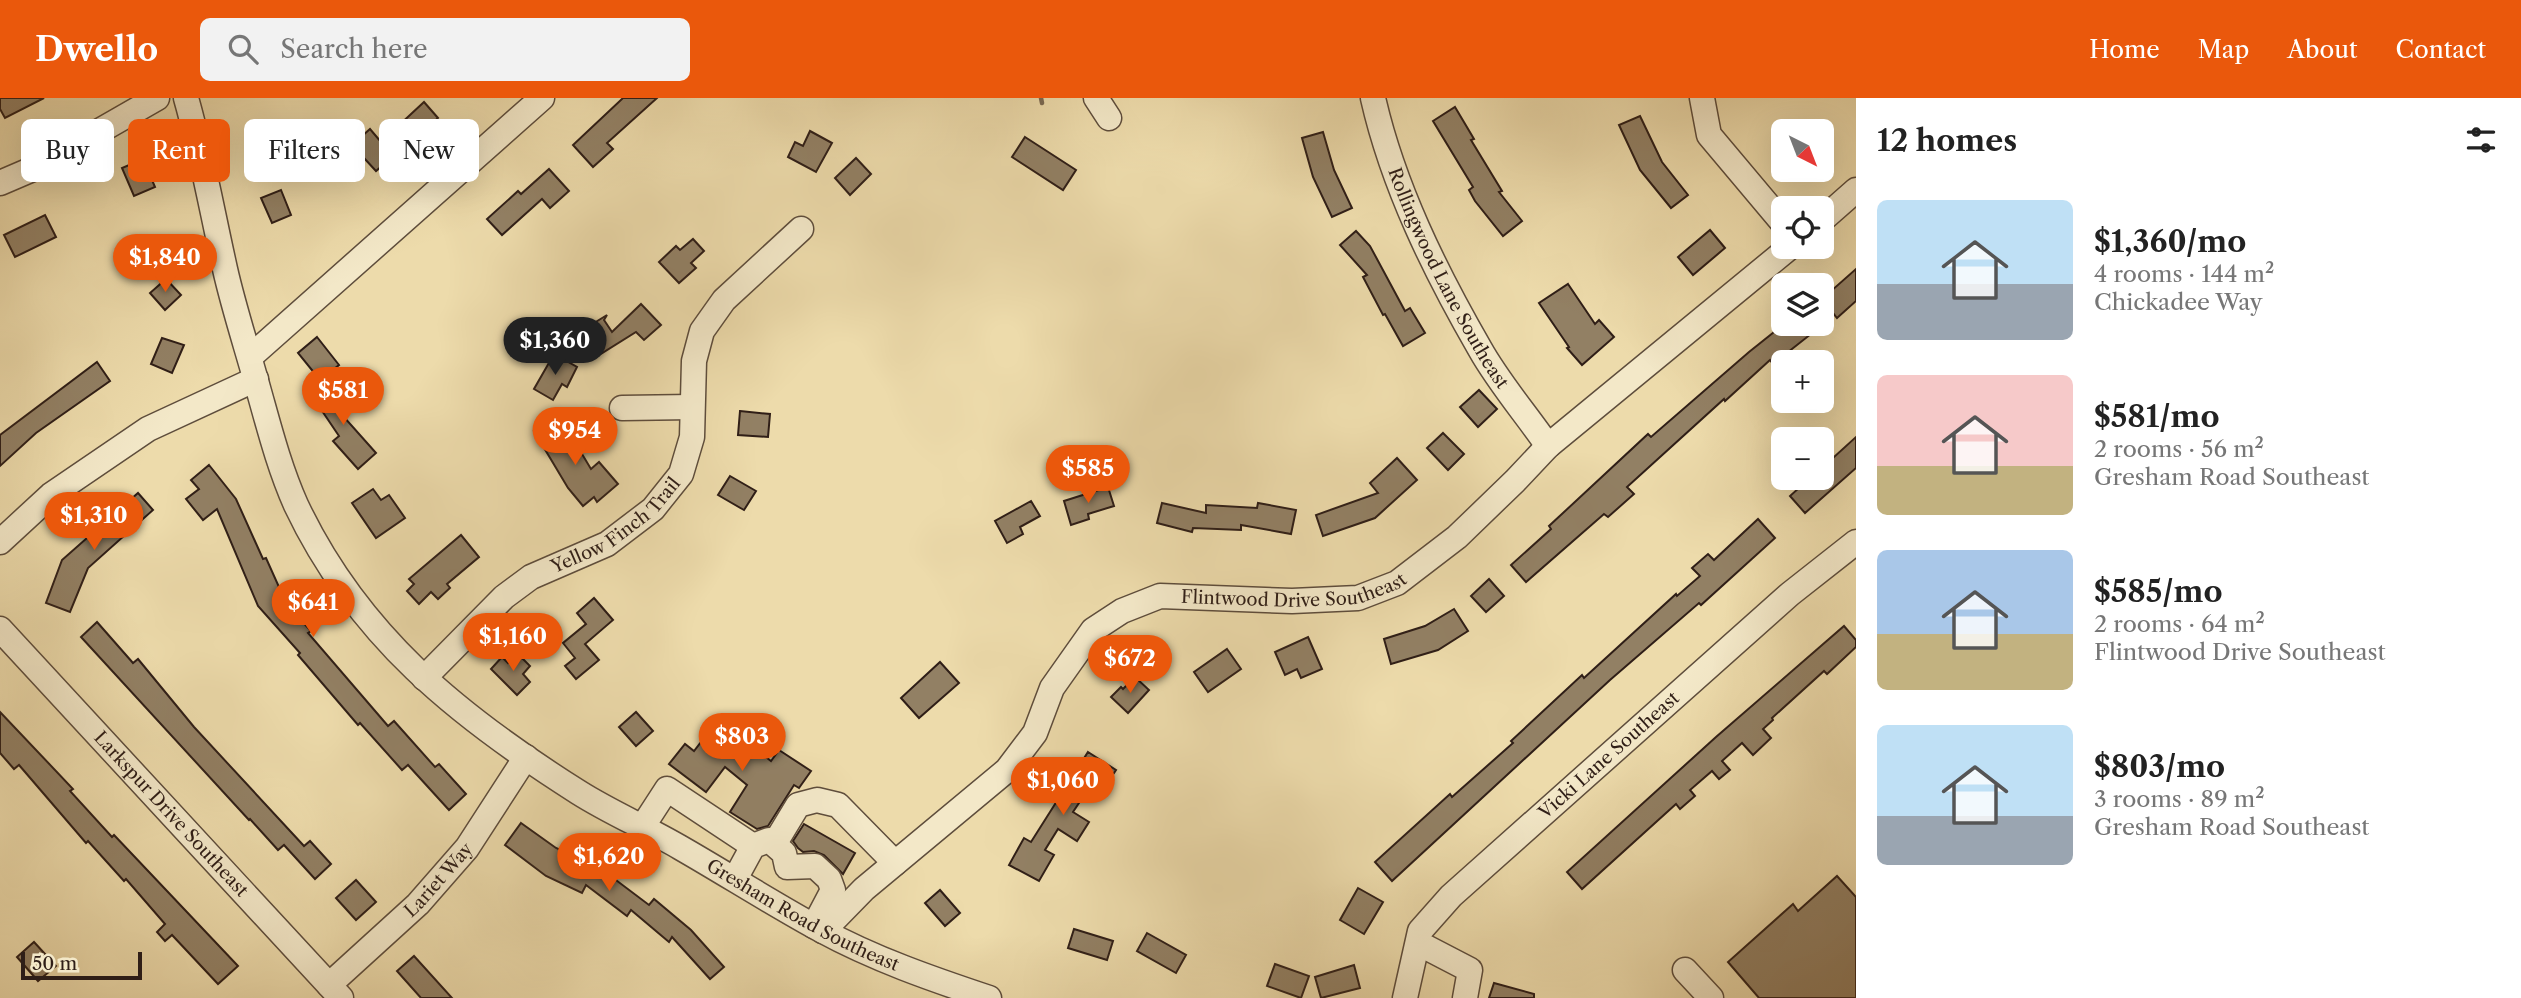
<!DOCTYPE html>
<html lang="en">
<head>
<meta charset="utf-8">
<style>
	:root { --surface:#fff; --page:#f2f2f2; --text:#222; --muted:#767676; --accent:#ea580c }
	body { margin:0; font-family:"Libre Caslon Text",serif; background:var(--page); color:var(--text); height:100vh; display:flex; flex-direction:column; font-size:26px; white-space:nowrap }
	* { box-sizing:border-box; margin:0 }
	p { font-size:23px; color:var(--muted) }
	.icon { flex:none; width:38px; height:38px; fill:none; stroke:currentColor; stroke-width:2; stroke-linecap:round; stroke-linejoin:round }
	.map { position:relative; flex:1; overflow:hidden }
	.details { display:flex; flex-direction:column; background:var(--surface); width:665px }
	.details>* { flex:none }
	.banner { position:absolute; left:21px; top:21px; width:665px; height:63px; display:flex; gap:14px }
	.needle { width:46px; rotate:138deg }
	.controls { position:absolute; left:1771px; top:21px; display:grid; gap:14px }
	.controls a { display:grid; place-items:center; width:63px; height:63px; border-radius:10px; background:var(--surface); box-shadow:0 7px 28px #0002; font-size:35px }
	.scale { position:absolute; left:21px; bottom:18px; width:121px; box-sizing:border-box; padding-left:7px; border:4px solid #2f1e17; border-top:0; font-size:19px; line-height:24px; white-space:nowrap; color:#2f1e17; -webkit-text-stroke:5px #f3e8c8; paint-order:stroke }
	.price { position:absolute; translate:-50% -60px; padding:0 16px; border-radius:24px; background:var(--accent); color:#fff; font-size:23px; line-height:46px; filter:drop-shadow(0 2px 4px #0008) }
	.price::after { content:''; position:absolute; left:50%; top:42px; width:21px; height:16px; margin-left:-10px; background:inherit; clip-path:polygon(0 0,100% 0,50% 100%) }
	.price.on { background:#222; color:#fff }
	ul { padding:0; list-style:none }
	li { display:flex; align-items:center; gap:21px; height:175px; padding:0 21px }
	li span { display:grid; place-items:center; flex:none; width:196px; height:140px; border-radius:10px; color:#555 }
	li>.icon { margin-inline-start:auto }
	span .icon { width:84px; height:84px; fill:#fffc; stroke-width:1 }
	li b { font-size:30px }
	h2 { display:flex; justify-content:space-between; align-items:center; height:84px; padding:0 21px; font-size:30px }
	.pill { padding:0 24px; border-radius:10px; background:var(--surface); box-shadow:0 7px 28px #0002; font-size:24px; line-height:63px }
	.pill.on { background:var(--accent); color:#fff }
	header { display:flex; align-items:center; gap:42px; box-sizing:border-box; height:98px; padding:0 35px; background:var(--accent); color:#fff }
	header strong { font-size:33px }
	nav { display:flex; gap:38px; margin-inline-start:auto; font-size:24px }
	.search { width:490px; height:63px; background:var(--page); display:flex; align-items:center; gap:18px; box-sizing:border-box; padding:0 24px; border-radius:10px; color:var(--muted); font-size:26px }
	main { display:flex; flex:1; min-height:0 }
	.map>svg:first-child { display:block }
</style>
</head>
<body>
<header>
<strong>Dwello</strong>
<div class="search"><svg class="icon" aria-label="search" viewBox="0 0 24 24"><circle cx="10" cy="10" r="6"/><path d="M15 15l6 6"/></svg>Search here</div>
<nav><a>Home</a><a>Map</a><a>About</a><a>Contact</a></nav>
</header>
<main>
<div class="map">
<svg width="1856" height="900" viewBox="0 0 1856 900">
	<rect width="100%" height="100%" fill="#eddbab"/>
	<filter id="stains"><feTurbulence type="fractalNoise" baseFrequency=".00286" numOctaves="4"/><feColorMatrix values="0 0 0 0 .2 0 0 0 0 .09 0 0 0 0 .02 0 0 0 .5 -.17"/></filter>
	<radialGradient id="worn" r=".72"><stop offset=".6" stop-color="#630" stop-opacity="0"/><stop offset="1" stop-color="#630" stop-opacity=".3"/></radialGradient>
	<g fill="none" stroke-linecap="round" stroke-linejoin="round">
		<!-- stream -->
		<polyline stroke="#7a6952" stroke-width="4.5" points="1041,0 1042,5"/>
	</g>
	<!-- building -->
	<g fill="#928064" stroke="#2f1e17" stroke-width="2">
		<polygon points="0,0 44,0 5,20 0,11"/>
		<polygon points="623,0 657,0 607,45 613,51 593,69 573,47"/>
		<polygon points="424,4 438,20 376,73 352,47 370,31 381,44"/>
		<polygon points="1455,9 1474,41 1471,42 1502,93 1499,94 1522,123 1503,138 1475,103 1469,92 1473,89 1433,23"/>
		<polygon points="1640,18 1662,64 1688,97 1671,110 1640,72 1619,27"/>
		<polygon points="810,33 832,45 816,74 788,59 795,44 803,48"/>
		<polygon points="1323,34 1334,72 1352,110 1332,119 1313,79 1302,40"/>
		<polygon points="1025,39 1076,72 1063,92 1012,59"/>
		<polygon points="273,46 278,75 257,79 252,50"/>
		<polygon points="856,60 871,76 850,97 835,80"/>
		<polygon points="143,61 155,89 134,98 122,70"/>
		<polygon points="549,71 569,93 550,110 542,101 502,137 487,121 518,93 521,96"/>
		<polygon points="281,92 291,117 272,125 261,100"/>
		<polygon points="45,117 56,139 15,159 4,137"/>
		<polygon points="1710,132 1725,150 1693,177 1678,159"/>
		<polygon points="1356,133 1370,148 1405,213 1410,210 1425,235 1403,248 1385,216 1383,217 1363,179 1367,177 1340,147"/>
		<polygon points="693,141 704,153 691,165 696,170 679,185 659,164 676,148 680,152"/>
		<polygon points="1856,171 1856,203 1837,220 1822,201"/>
		<polygon points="166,181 181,197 165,212 150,195"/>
		<polygon points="1568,186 1595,226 1599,222 1614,239 1582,267 1567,250 1569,249 1539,205"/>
		<polygon points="641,206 661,227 644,242 636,234 591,262 588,257 594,251 591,245 584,257 573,238 607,217 604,222 612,234"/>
		<polygon points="1784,226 1802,226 1811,236 1773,266 1770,262 1725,303 1724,301 1627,389 1634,396 1608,419 1604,416 1526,484 1511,467 1551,431 1549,428 1648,336 1651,339 1749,254"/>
		<polygon points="317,239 339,267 320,282 298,255"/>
		<polygon points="162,240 184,247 172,275 151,266"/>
		<polygon points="554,256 577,269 567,289 562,286 553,302 534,291"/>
		<polygon points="97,264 110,283 36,335 0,368 0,337"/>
		<polygon points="330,285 349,314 343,318 376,355 358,371 333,343 339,338 312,298"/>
		<polygon points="1479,292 1497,311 1478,329 1460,309"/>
		<polygon points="740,313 770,316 768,339 738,337"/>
		<polygon points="550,324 561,341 570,336 591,371 599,364 618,386 597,404 594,399 583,408 568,390 534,333"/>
		<polygon points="1443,335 1464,356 1448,372 1427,350"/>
		<polygon points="1856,339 1856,370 1805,415 1790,398 1810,380 1822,380 1822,370"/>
		<polygon points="1397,360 1417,382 1375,420 1323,438 1316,417 1378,395 1370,385"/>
		<polygon points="209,367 236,401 263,461 266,460 287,507 311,533 308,535 388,628 394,623 435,669 439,666 466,696 449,712 408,667 402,672 360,625 358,627 298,557 300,555 258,508 217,411 203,422 186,401 199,391 191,382"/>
		<polygon points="730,378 756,393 744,412 718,397"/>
		<polygon points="1108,389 1114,408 1088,416 1089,421 1071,427 1064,403"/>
		<polygon points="373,391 381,402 389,397 405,420 376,440 352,405"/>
		<polygon points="138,395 153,412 88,470 70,514 46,505 62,462"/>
		<polygon points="1031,403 1040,418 1020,429 1023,436 1007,445 995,423"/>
		<polygon points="1162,405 1206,415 1206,407 1257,410 1258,405 1296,412 1291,436 1241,427 1241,432 1193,430 1192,434 1157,425"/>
		<polygon points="1758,421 1775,440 1701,507 1699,505 1610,582 1392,783 1375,764 1450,696 1452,699 1513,645 1511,643 1582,577 1584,580 1676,496 1677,498 1700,478 1692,470 1708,456 1714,462"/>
		<polygon points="461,437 479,459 447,486 450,490 438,501 431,494 419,506 407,493 414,486 409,481"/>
		<polygon points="1489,481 1504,498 1486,514 1471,498"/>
		<polygon points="594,500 613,522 585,546 599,562 576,581 565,568 575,560 563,545 586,526 577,515"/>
		<polygon points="1454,511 1468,533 1438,552 1391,566 1384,541 1425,528"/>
		<polygon points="97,524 133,565 138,561 194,629 304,748 310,743 331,766 315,781 284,747 278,752 250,721 249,722 81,539"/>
		<polygon points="1844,528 1856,542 1856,549 1827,576 1824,573 1772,620 1773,622 1763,631 1771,640 1753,657 1742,645 1722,663 1730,672 1719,681 1712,673 1690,692 1695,698 1680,711 1676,706 1582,791 1567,774 1716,639"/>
		<polygon points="1308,539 1322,571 1301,580 1297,571 1285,577 1275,554"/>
		<polygon points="1227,551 1241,571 1208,594 1194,574"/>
		<polygon points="518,556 530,568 523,576 530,584 517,597 491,571 502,559 508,565"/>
		<polygon points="940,564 959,585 919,620 901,600"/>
		<polygon points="1135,579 1149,592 1128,615 1111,599 1121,589 1123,591"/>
		<polygon points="0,614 73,691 70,693 112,739 114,737 238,868 218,886 172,837 165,843 157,834 165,826 126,781 124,783 88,743 86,745 19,667 14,671 0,655"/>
		<polygon points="636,614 653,633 636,648 619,629"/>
		<polygon points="718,622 771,663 779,652 811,673 799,690 794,687 768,728 757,731 730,714 747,687 725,669 706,694 669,666 685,646 694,653"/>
		<polygon points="1088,654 1116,672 1097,700 1087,693 1073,714 1089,724 1077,743 1058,731 1045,752 1054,757 1039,783 1009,767 1024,740 1031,744"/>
		<polygon points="521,725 556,750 600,770 649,807 654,801 691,832 724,869 710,881 672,839 669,844 631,812 627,818 586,787 582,795 546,778 505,747"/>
		<polygon points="804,726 855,755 843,776 824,757 814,753 803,754 798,750 793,743"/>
		<polygon points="1837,778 1856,799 1856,900 1759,900 1728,864 1793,806 1798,813"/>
		<polygon points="356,782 376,804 356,822 336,800"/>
		<polygon points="1358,790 1383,804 1364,836 1340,822"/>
		<polygon points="940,792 960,815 945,828 925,805"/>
		<polygon points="1074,831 1113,843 1107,862 1068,850"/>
		<polygon points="1147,835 1186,857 1176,875 1137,853"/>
		<polygon points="34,844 56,868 38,883 17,859"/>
		<polygon points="414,858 452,900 421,900 397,873"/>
		<polygon points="1275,866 1309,878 1301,900 1267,888"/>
		<polygon points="1354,867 1360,890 1321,900 1315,879"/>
		<polygon points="1494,885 1534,896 1534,900 1489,900"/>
	</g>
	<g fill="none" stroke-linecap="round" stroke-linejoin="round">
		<defs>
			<g id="minor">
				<path id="s1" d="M186,0c16,56 26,113 39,171 9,40 22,79 33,119 11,39 21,79 38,117 62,131 162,211 282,287 33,21 69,36 103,56 47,27 92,56 140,82 53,29 111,49 168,68"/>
				<polyline points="1096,0 1109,20"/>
				<path id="s2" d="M1373,0c20,88 62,173 107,251 19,34 46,65 68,97"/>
				<polyline points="1702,0 1709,37 1783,125"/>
				<polyline points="0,85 35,70 157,0"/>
				<polyline points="1822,122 1856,92"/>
				<polyline points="250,259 542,0"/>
				<polyline points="622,310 692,309"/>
				<polyline points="0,444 51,397 148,331 256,281"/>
				<path id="s3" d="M0,531l341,369"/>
				<path id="s4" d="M424,580l80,-81 27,-20 76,-33 46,-35 28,-35 11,-37 2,-76 8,-30 22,-31 77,-71"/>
				<polyline points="643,728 667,691 753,748"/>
				<polyline points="775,745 798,707 817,702 838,707 895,765"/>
				<polyline points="735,781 753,748 769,742 784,755 787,769 815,768 829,781 833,792 814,828"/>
				<path id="s5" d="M823,833l41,-42 143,-119 28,-37 17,-45 41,-58 29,-19 38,-15 132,5 66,-3 39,-15 60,-46 58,-56 33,-35 242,-199"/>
				<polyline points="1418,845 1470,872 1465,900"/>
				<polyline points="1685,872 1711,900"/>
				<path id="s6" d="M329,887l89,-81 49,-56 59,-91"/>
				<path id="s7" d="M1405,900l15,-67 31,-35 339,-302 66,-52"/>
			</g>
		</defs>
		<!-- minor casing -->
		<use href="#minor" stroke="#5e4d3c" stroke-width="27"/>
		<!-- minor -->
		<use href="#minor" stroke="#f3e8c8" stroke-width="24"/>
	</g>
	<g text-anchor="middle" stroke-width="7" stroke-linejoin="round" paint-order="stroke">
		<!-- street labels -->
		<g font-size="18" fill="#2f1e17" stroke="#f3e8c8">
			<text dy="6" stroke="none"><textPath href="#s2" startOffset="196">Rollingwood Lane Southeast</textPath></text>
			<text dy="6" stroke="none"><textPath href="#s4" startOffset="248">Yellow Finch Trail</textPath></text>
			<text dy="6" stroke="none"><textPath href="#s5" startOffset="621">Flintwood Drive Southeast</textPath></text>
			<text dy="6" stroke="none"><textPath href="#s7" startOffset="327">Vicki Lane Southeast</textPath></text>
			<text dy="6" stroke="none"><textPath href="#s3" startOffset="252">Larkspur Drive Southeast</textPath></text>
			<text dy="6" stroke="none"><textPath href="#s6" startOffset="152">Lariet Way</textPath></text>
			<text dy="6" stroke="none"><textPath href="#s1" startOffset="1087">Gresham Road Southeast</textPath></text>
		</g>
	</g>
	<rect width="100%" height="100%" filter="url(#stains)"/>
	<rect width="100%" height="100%" fill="url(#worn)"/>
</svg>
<div class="controls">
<a><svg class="needle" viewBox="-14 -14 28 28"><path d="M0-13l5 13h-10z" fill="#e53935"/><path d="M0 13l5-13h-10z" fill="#767676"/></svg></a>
<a><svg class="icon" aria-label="locate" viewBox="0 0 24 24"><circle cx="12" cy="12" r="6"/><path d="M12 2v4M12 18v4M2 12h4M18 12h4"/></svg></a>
<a><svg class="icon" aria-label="layers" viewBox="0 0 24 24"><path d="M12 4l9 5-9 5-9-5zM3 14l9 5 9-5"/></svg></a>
<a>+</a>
<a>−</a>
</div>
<div class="scale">50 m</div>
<b class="price" style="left:165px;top:196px">$1,840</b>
<b class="price on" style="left:555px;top:279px">$1,360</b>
<b class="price" style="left:343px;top:329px">$581</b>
<b class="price" style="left:575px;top:369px">$954</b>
<b class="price" style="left:1088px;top:407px">$585</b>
<b class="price" style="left:94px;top:454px">$1,310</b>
<b class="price" style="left:313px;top:541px">$641</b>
<b class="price" style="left:513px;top:575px">$1,160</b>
<b class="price" style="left:1130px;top:597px">$672</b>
<b class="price" style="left:742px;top:675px">$803</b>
<b class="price" style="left:1063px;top:719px">$1,060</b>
<b class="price" style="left:609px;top:795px">$1,620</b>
<div class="banner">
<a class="pill">Buy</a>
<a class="pill on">Rent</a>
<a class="pill">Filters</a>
<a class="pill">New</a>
</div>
</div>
<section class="details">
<h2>12 homes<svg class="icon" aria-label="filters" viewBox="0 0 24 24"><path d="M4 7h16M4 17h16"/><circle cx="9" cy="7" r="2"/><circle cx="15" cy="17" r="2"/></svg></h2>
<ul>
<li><span style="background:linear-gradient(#bfe0f5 60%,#9aa5b1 0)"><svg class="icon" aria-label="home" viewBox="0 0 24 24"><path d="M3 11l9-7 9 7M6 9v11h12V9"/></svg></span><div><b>$1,360/mo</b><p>4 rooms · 144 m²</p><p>Chickadee Way</p></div></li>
<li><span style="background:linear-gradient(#f6c9c9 65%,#c2b280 0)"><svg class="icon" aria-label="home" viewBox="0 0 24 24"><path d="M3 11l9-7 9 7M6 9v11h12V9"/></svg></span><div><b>$581/mo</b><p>2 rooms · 56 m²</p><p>Gresham Road Southeast</p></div></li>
<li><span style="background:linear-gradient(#a9c7e8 60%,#c2b280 0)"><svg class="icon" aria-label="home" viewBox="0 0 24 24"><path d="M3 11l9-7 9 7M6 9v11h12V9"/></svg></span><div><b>$585/mo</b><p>2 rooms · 64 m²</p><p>Flintwood Drive Southeast</p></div></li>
<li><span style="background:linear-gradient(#bfe0f5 65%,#9aa5b1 0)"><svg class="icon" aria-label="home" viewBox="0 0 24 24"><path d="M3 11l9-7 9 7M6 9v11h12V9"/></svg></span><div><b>$803/mo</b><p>3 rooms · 89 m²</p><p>Gresham Road Southeast</p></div></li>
</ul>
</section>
</main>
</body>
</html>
